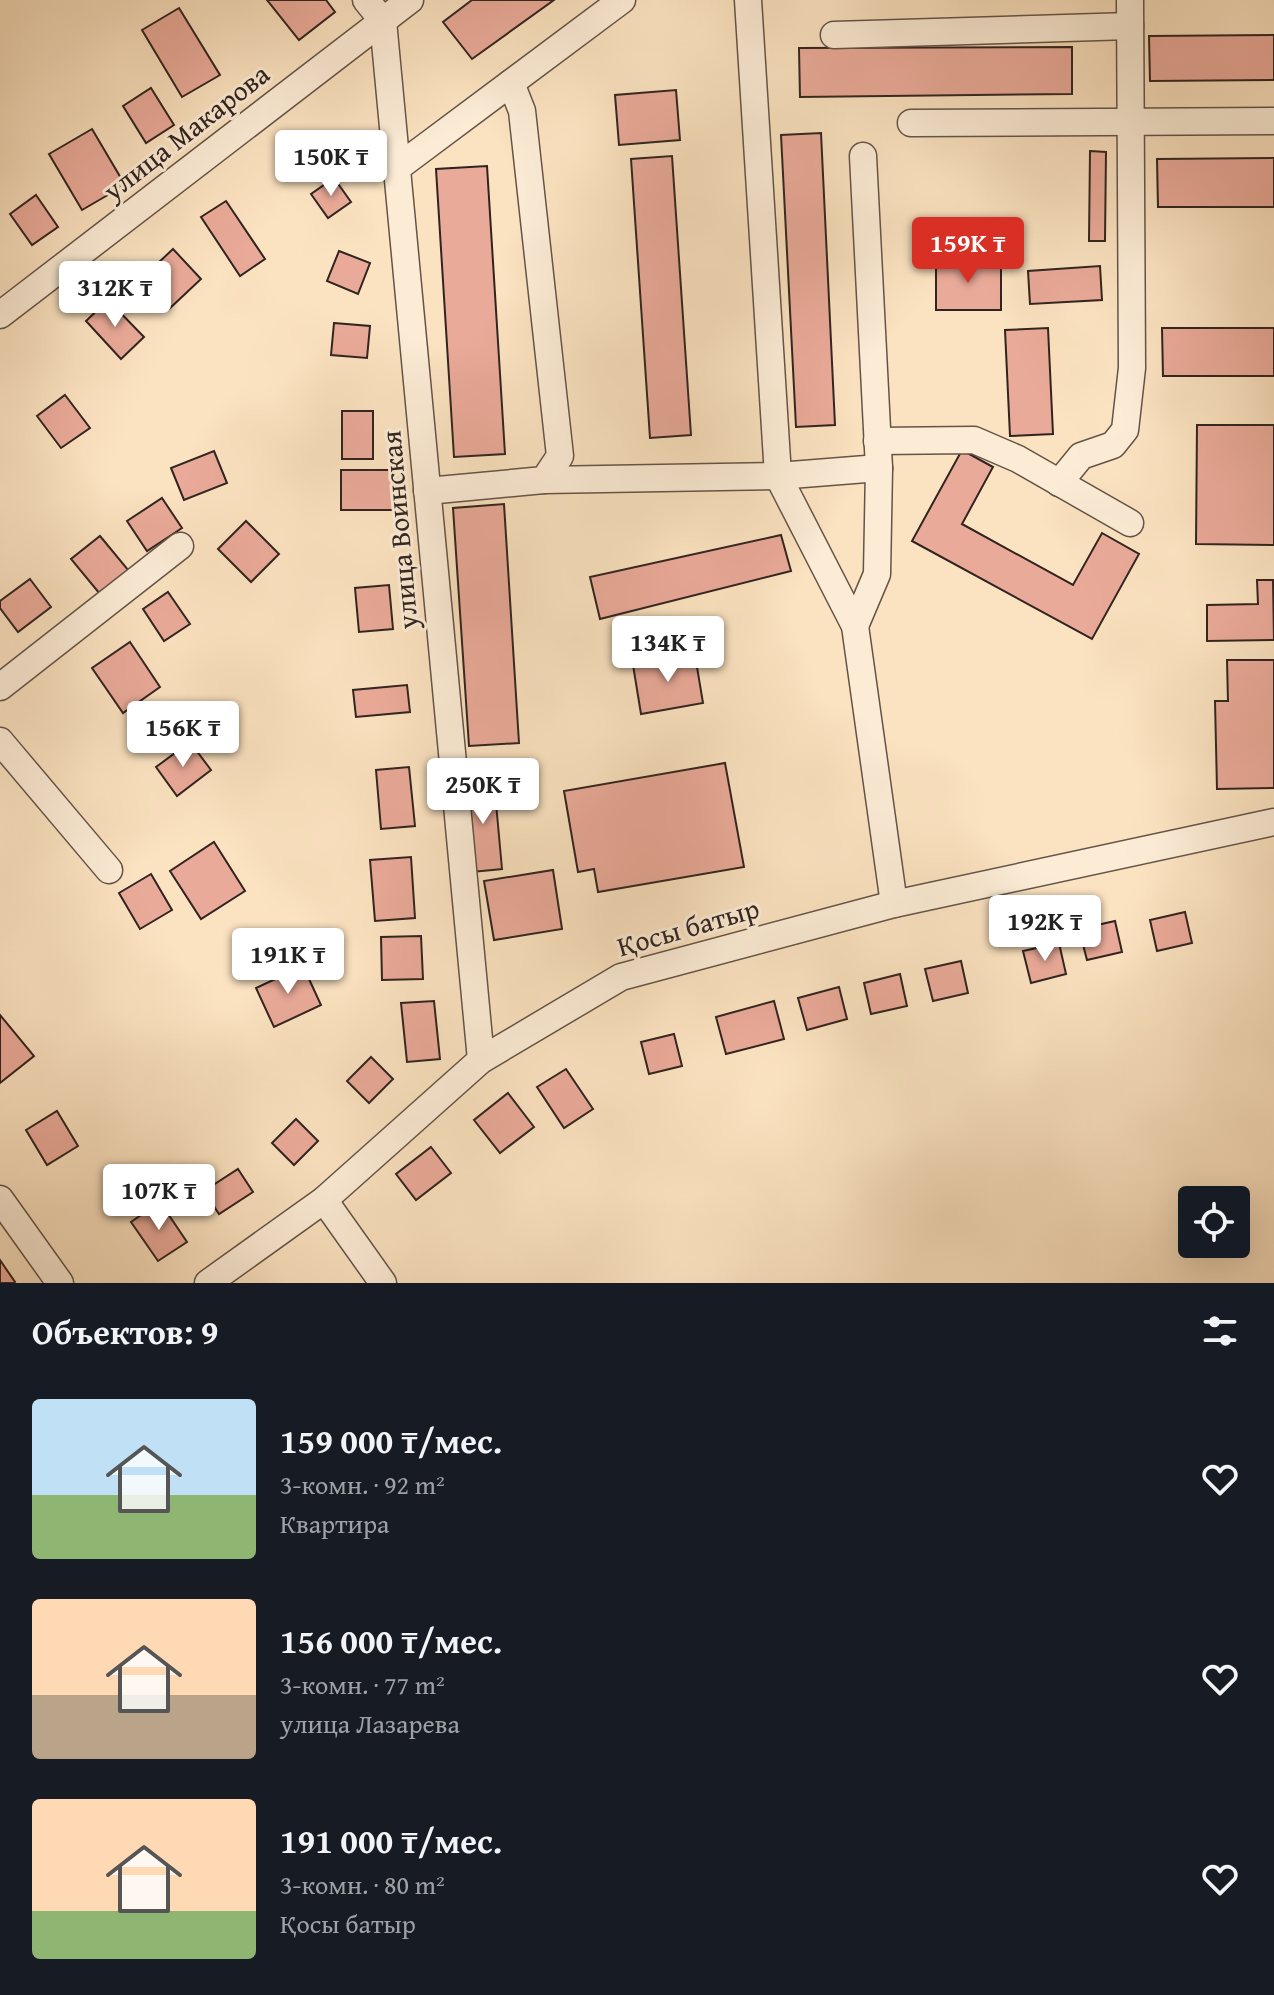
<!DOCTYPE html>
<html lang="ru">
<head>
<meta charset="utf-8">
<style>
	:root { --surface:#171b24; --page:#20242c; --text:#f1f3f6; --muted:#9ea1a6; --accent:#d93025 }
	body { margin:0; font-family:"Gentium Book Plus",serif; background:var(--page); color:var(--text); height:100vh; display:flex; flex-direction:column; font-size:30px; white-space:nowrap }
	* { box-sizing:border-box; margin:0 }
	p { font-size:26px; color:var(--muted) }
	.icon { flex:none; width:44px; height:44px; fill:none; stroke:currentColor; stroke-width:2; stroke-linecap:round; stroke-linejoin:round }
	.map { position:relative; height:1283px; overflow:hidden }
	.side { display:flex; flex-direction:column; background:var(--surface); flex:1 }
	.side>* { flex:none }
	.fabs { position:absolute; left:1178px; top:1186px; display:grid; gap:16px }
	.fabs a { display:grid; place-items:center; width:72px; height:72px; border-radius:8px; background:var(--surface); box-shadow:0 8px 32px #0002; font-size:40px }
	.price { position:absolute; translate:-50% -68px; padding:0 18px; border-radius:8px; background:#fff; color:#222; font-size:26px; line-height:52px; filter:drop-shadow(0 2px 4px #0008) }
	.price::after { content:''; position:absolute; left:50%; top:48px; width:24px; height:18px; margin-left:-12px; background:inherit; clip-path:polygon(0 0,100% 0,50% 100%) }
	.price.current { background:var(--accent); color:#fff }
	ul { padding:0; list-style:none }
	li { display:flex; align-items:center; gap:24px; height:200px; padding:0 32px }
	li span { display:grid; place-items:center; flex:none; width:224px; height:160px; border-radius:8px; color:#555 }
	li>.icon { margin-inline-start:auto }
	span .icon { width:96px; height:96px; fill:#fffc; stroke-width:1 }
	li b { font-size:34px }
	h2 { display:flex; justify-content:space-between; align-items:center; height:96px; padding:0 32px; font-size:34px }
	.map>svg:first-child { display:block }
</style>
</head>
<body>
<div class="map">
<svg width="1274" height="1283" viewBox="0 0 1274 1283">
	<rect width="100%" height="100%" fill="#fbe2c0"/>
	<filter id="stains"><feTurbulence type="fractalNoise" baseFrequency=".0025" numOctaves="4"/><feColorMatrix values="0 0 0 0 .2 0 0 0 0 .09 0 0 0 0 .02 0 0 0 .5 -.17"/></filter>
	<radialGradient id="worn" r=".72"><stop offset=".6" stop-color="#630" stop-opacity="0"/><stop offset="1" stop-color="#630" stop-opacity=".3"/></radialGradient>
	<!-- building -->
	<g fill="#eaaa99" stroke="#312420" stroke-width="2">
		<polygon points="267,0 326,0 335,12 299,40"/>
		<polygon points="472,0 554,0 472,59 443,22"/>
		<polygon points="179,8 220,75 182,97 142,30"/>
		<polygon points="1274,35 1274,80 1150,81 1149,36"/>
		<polygon points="1072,47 1072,94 800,97 799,48"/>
		<polygon points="151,88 174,125 146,143 123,106"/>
		<polygon points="676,90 680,140 619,145 615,95"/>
		<polygon points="92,129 125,185 82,210 49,154"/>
		<polygon points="821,133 835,425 796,427 781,135"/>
		<polygon points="1090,151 1106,152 1105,241 1089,241"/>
		<polygon points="672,156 691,435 650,438 631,159"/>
		<polygon points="1274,158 1274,207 1158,207 1157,159"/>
		<polygon points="487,166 505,454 454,457 436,169"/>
		<polygon points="334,178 351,202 328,218 311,194"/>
		<polygon points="36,195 58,227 32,245 10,214"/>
		<polygon points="226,201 265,259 240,276 201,217"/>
		<polygon points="173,249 201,279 168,310 140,280"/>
		<polygon points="339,251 370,263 358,294 327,281"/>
		<rect x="936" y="260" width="65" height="50"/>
		<polygon points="1100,266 1102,300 1030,304 1028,271"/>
		<polygon points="108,300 144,337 121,359 86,321"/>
		<polygon points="334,323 370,326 367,358 331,355"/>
		<polygon points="1048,328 1053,434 1010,436 1005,330"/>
		<polygon points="1162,328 1274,328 1274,376 1163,376"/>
		<polygon points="65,395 90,428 61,448 37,416"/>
		<rect x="342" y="411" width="31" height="48"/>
		<polygon points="1197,425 1274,425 1274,545 1196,544"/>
		<polygon points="962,450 993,467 962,524 1073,585 1102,533 1139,554 1092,639 912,541"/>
		<polygon points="214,451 227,483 184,500 171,468"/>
		<rect x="341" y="470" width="54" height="40"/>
		<polygon points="162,498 182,528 147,551 127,521"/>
		<polygon points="504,504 519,743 469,746 453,508"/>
		<polygon points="246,521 279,554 251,582 218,549"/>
		<polygon points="781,535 791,571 600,619 590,577"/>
		<polygon points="100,536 129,571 100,594 71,559"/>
		<polygon points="30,579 51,607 18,632 0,608 0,601"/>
		<polygon points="1257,580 1273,580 1274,640 1207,641 1207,605 1258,604"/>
		<polygon points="389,585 393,629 359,632 355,588"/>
		<polygon points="168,592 190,624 164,641 143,609"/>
		<polygon points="130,642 160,687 123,713 92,668"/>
		<polygon points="695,655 703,703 641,714 633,665"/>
		<polygon points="1227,660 1274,660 1274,788 1217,789 1215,701 1228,701"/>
		<polygon points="407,685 410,712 356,717 353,690"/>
		<polygon points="190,742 211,770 177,796 156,767"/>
		<polygon points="725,763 744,867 598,892 594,869 578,872 564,791"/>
		<polygon points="409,767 415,826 381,829 376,770"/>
		<polygon points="494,781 502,869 472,872 463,784"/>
		<polygon points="214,842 245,891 201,919 170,871"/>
		<polygon points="411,857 415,918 375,921 370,860"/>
		<polygon points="553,870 562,929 494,940 484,881"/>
		<polygon points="151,874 172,910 140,929 119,893"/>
		<polygon points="1185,912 1192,943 1157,951 1150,920"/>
		<polygon points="1115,921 1122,952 1087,960 1079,929"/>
		<polygon points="421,936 423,979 382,980 381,937"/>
		<polygon points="1059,943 1066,974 1031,983 1023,951"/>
		<polygon points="961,961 968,993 933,1001 925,969"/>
		<polygon points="303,966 321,1005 274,1027 256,988"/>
		<polygon points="900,974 907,1006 871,1014 864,983"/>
		<polygon points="839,987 847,1019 807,1030 798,998"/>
		<polygon points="434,1001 440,1059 407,1062 401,1003"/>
		<polygon points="774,1001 784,1039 726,1054 716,1017"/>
		<polygon points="0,1015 34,1056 0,1083"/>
		<polygon points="674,1034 682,1066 649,1074 641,1042"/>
		<polygon points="371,1057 393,1079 369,1103 347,1081"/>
		<polygon points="566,1069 593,1109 564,1128 537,1087"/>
		<polygon points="508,1093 534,1127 500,1153 474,1120"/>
		<polygon points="57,1111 78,1146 47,1165 26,1130"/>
		<polygon points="296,1119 318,1141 294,1165 272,1143"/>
		<polygon points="431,1147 451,1173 416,1200 396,1174"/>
		<polygon points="238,1169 253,1192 219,1214 204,1191"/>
		<polygon points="160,1202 187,1242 158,1261 131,1222"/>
		<polygon points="0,1260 15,1282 14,1283 0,1283"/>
	</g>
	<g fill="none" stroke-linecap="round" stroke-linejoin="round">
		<defs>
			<g id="minor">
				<polyline points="366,0 383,21 481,1060"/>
				<polyline points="748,0 778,476 855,626 894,904"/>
				<polyline points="834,35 1130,26"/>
				<polyline points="911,123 1274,121"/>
				<polyline points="397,168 622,0"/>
				<polyline points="0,315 410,0"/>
				<polyline points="877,441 974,440 1018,459 1130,523"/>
				<polyline points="544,480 778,476 879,468"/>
				<polyline points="1059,483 1081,456 1113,445 1125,430 1132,368 1130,0"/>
				<polyline points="427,491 544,480 560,456 522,111 511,83"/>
				<polyline points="855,626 877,574 879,468 863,156"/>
				<polyline points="0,687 180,546"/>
				<polyline points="0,741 109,870"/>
				<polyline points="0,1199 60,1283"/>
				<polyline points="324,1200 383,1283"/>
				<polyline points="208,1283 324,1200 481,1060 621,977 894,904 1274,822"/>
			</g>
		</defs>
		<!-- minor casing -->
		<use href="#minor" stroke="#645448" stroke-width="29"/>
		<!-- minor -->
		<use href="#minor" stroke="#fcecd6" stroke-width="26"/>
	</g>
	<g text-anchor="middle" stroke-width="6" stroke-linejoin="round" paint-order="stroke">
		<!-- street labels -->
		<g font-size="28" fill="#312420" stroke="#fcecd6">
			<text transform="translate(186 132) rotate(-38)" y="10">улица Макарова</text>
			<text transform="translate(399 530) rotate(-95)" y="10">улица Воинская</text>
			<text transform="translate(688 927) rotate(-16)" y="10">Қосы батыр</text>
		</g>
	</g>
	<rect width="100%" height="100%" filter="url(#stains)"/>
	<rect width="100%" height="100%" fill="url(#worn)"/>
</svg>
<div class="fabs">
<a><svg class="icon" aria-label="locate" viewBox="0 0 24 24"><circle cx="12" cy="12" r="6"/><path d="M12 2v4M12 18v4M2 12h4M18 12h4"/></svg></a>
</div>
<b class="price" style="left:331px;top:198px">150K ₸</b>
<b class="price current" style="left:968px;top:285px">159K ₸</b>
<b class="price" style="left:115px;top:329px">312K ₸</b>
<b class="price" style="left:668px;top:684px">134K ₸</b>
<b class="price" style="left:183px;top:769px">156K ₸</b>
<b class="price" style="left:483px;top:826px">250K ₸</b>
<b class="price" style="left:1045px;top:963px">192K ₸</b>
<b class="price" style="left:288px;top:996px">191K ₸</b>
<b class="price" style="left:159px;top:1232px">107K ₸</b>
</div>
<section class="side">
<h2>Объектов: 9<svg class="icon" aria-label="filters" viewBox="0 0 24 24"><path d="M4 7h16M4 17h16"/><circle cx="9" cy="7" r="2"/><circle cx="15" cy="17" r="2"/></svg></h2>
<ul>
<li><span style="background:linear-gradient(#bfe0f5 60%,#8fb573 0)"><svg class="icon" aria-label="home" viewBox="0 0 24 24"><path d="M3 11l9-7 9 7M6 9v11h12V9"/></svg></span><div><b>159 000 ₸/мес.</b><p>3-комн. · 92 m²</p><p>Квартира</p></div><svg class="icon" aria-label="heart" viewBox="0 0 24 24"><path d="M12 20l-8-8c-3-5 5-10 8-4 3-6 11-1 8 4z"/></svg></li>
<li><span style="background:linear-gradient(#ffd9b3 60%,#b9a48a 0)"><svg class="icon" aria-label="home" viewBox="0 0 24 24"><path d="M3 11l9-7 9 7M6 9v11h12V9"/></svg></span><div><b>156 000 ₸/мес.</b><p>3-комн. · 77 m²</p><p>улица Лазарева</p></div><svg class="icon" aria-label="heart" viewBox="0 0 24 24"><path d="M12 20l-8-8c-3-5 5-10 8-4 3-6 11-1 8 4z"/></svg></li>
<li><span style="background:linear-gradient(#ffd9b3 70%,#8fb573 0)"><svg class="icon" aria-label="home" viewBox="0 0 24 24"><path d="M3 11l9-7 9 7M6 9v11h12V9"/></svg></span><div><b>191 000 ₸/мес.</b><p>3-комн. · 80 m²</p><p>Қосы батыр</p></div><svg class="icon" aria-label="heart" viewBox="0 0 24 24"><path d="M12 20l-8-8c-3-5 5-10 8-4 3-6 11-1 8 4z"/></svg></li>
</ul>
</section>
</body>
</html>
